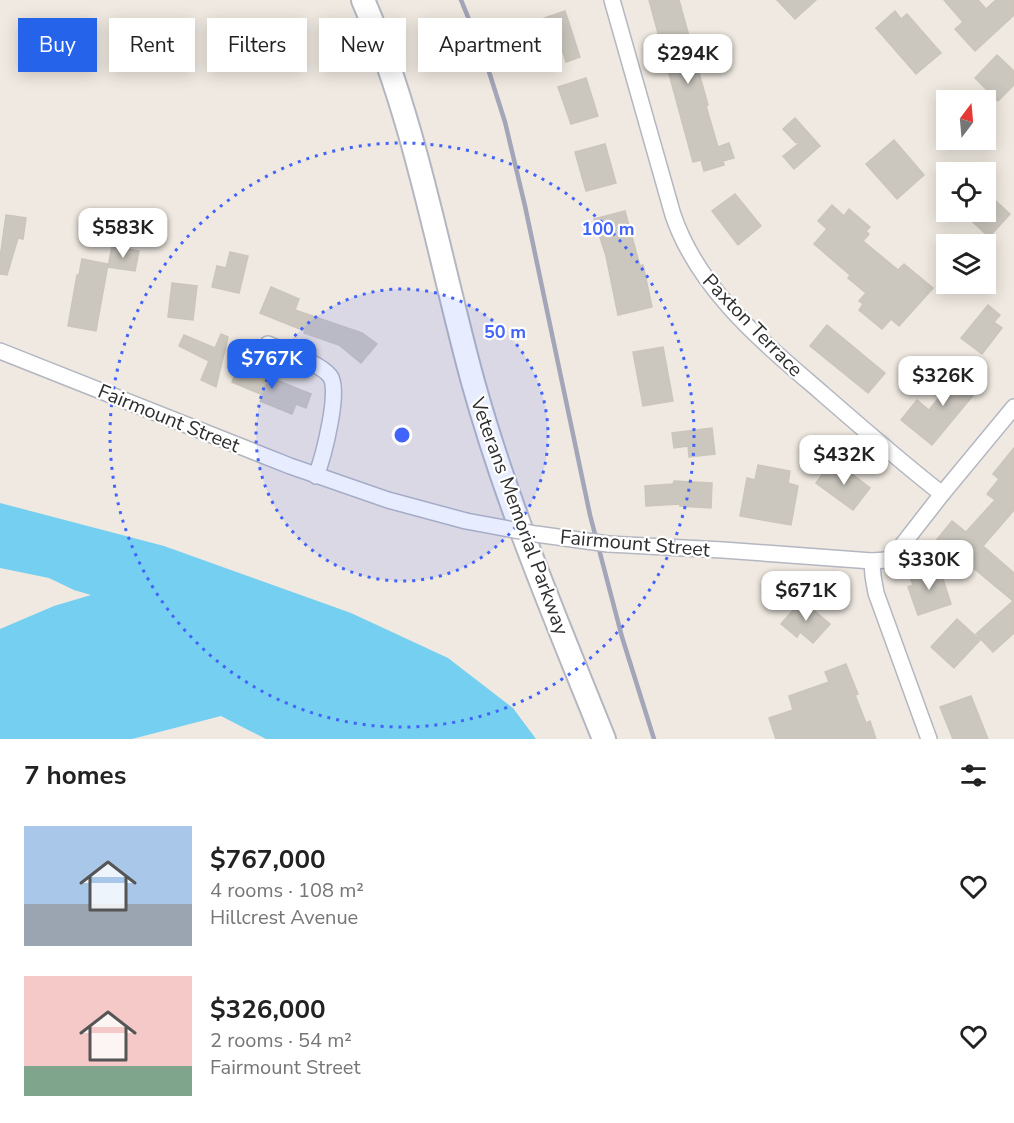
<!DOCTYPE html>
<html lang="en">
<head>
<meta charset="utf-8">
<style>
	:root { --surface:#fff; --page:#f6f6f6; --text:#222; --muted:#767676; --accent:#2563eb }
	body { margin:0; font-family:"Nunito Sans",sans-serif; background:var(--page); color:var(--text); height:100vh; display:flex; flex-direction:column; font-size:22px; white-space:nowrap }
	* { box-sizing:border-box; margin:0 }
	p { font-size:20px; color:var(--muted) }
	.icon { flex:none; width:33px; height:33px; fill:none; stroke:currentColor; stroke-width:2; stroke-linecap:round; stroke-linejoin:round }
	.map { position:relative; height:739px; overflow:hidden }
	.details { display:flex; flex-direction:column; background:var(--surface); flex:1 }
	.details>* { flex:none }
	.banner { position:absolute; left:18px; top:18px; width:600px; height:54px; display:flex; gap:12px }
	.needle { width:39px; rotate:16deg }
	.buttons { position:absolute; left:936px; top:90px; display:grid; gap:12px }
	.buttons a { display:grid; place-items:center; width:60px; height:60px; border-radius:0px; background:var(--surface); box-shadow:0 3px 15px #0003; font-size:30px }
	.price { position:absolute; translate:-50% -51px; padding:0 14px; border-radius:12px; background:#fff; color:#222; font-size:20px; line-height:39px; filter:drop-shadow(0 2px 3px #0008) }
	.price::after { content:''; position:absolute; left:50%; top:36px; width:18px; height:14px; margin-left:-9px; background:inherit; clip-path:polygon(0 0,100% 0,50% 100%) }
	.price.selected { background:var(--accent); color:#fff }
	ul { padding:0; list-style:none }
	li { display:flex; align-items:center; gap:18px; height:150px; padding:0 24px }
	li span { display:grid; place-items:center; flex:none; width:168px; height:120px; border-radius:0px; color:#555 }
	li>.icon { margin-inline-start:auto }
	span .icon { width:72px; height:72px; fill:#fffc; stroke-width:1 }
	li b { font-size:26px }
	h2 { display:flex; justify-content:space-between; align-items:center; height:72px; padding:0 24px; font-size:26px }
	.chip { padding:0 21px; border-radius:0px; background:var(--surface); box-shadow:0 3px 15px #0003; font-size:21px; line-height:54px }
	.chip.selected { background:var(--accent); color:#fff }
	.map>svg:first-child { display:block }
</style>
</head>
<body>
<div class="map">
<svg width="1014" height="739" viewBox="0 0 1014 739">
	<rect width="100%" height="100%" fill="#efe9e1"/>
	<!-- water -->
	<polygon fill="#75cff0" points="0,503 164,546 351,613 448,658 513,708 536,739 266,739 221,716 132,739 0,739 0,629 54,606 91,595 74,590 49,578 0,568"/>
	<!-- building -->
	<g fill="#cbc7bf" stroke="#cbc5ba" stroke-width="1.5">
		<polygon points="649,0 679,0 708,105 706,106 718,147 729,143 734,158 723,161 724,165 704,171 701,160 693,162"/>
		<polygon points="777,0 816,0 795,19"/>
		<polygon points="944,0 978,0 986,9 996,0 1014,0 1014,15 975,51 955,29 963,22"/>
		<polygon points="565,11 580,57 566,62 563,52 550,56 543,34 538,36 533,22"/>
		<polygon points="895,11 901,19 907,14 941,53 916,74 876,28"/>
		<polygon points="997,55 1014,71 1014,85 998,101 975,78"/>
		<polygon points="586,78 598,116 571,124 558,87"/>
		<polygon points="795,118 820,146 794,169 783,156 802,141 796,143 783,129"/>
		<polygon points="894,140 924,175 897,199 866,164"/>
		<polygon points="605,144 616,183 586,191 575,152"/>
		<polygon points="986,192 1010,214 989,237 962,212 986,212"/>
		<polygon points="735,194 761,226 738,245 712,211"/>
		<polygon points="832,205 844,216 849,209 870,227 866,231 869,234 863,241 898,270 904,264 933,288 899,326 891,319 882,329 859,310 863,304 859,301 866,293 848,278 850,275 814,244 827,229 818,221"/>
		<polygon points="625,211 640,266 643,265 652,307 618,315 606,256 594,219"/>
		<polygon points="6,215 26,218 23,239 18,238 7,275 0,274 0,258"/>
		<polygon points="112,246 139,251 135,271 108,267"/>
		<polygon points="230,252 248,256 239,293 212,287 217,266 226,268"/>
		<polygon points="82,259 108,264 96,331 68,326 77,275 79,275"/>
		<polygon points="172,283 197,286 193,320 168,317"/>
		<polygon points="271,287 299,299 295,310 362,333 377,344 361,363 339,345 304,333 305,331 260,313"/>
		<polygon points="988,305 1000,315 994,322 1002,328 982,354 961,338"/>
		<polygon points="827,325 885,373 868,393 810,346"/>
		<polygon points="221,334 228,337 216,387 201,380 209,361 179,346 184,335 215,348"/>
		<polygon points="663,347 673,401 643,406 633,352"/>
		<polygon points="239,365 311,394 306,408 296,404 292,414 260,401 263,395 232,382"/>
		<polygon points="964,366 984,382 932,445 901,420 917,400 929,410"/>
		<polygon points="712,428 715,454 689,457 688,446 674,448 672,433"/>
		<polygon points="1014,448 1014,510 983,546 1014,573 1014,633 993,652 976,634 1013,601 977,571 964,562 961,565 934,543 952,521 966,532 995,500 987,494 999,479 993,474"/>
		<polygon points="839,464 870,488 853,510 816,483 827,468 833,472"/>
		<polygon points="758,465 790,471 788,483 798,486 791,525 740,516 747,478 755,480"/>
		<polygon points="674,481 712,483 711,508 680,506 680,504 646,506 645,486 673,484"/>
		<polygon points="939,567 951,604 918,615 908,587 913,585 910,577"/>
		<polygon points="802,600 830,624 813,643 800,632 797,637 781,624"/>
		<polygon points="957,619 980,640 954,668 931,647"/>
		<polygon points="846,664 858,694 855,695 866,723 870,721 876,739 776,739 769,718 793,710 789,696 829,682 825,672"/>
		<polygon points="971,696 988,739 953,739 940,707"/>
	</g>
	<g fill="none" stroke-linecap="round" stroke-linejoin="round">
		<defs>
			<g id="minor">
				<path d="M612,0l61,215c26,76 91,128 150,179 39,34 78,68 119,100"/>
				<path d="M268,344c16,7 52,19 62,32 11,14 -7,82 -14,100"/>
				<polyline points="0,351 290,466 388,500 466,521"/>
				<polyline points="608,544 723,550 872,561 886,560 896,553 942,494 1014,407"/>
				<polyline points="872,561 873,576 876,593 929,739"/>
			</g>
			<path id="secondary" d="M363,0c53,122 75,254 110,382 34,123 84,240 131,357"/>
		</defs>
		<!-- minor casing -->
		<use href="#minor" stroke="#b4b7c1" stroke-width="18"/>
		<!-- secondary casing -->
		<use href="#secondary" stroke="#b4b7c1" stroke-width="26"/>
		<!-- minor -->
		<use href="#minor" stroke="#fff" stroke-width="15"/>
		<!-- secondary -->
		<use href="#secondary" stroke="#fff" stroke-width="22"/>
		<!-- rail -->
		<polyline stroke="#a3a6b8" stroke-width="4.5" points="461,0 484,56 505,122 525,206 590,515 622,637 654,739"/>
		<defs>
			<polyline id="minor-bridge" points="466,521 536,534 608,544"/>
		</defs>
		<!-- minor-bridge casing -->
		<use href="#minor-bridge" stroke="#b4b7c1" stroke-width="18" stroke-linecap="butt"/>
		<!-- minor-bridge -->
		<use href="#minor-bridge" stroke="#fff" stroke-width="15"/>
	</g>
	<!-- distance rings -->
	<circle cx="402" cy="435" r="146" fill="#4264fb" fill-opacity=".12"/>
	<g fill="none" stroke="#4264fb" stroke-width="3" stroke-dasharray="3 6">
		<circle cx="402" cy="435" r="146"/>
		<circle cx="402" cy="435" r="292"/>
	</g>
	<g text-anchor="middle" stroke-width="4.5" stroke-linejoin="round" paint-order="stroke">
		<!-- street labels -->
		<g font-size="20" fill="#2e2e2e" stroke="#fff">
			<text transform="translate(753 325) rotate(46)" y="7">Paxton Terrace</text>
			<text transform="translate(169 418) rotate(22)" y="7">Fairmount Street</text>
			<text transform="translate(520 516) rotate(70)" y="7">Veterans Memorial Parkway</text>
			<text transform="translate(635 543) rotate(5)" y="7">Fairmount Street</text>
		</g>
	</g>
	<circle cx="402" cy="435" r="9" fill="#4264fb" stroke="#fff" stroke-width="3"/>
	<g font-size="18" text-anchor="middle" font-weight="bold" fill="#4264fb" stroke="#fff" stroke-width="4.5" stroke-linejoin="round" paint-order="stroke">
		<text x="608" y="235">100 m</text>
		<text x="505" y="338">50 m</text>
	</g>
</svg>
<div class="buttons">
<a><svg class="needle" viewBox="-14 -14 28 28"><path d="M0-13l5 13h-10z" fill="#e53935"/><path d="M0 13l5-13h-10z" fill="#767676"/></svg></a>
<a><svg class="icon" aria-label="locate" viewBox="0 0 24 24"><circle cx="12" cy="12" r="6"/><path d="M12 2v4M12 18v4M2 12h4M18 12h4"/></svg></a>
<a><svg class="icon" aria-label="layers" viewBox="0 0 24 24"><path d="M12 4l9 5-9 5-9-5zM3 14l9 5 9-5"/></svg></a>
</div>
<b class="price" style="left:688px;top:85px">$294K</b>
<b class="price" style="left:123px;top:259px">$583K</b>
<b class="price selected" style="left:272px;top:390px">$767K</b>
<b class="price" style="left:943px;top:407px">$326K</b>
<b class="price" style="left:844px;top:486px">$432K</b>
<b class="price" style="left:929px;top:591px">$330K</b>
<b class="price" style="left:806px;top:622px">$671K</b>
<div class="banner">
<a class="chip selected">Buy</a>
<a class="chip">Rent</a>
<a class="chip">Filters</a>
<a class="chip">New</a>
<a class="chip">Apartment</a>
</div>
</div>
<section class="details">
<h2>7 homes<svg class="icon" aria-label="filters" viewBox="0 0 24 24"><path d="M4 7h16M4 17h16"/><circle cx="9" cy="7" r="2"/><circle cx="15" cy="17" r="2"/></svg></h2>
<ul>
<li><span style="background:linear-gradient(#a9c7e8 65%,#9aa5b1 0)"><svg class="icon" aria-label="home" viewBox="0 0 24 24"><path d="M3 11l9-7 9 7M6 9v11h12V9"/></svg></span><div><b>$767,000</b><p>4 rooms · 108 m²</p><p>Hillcrest Avenue</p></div><svg class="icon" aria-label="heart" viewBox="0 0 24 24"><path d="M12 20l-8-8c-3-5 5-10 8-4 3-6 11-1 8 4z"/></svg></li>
<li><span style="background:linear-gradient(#f6c9c9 75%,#7fa58c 0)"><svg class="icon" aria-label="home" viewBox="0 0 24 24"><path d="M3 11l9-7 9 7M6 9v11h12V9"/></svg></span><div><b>$326,000</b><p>2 rooms · 54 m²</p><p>Fairmount Street</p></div><svg class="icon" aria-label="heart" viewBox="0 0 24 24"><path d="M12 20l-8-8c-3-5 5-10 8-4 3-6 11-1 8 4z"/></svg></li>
</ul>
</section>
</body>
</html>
